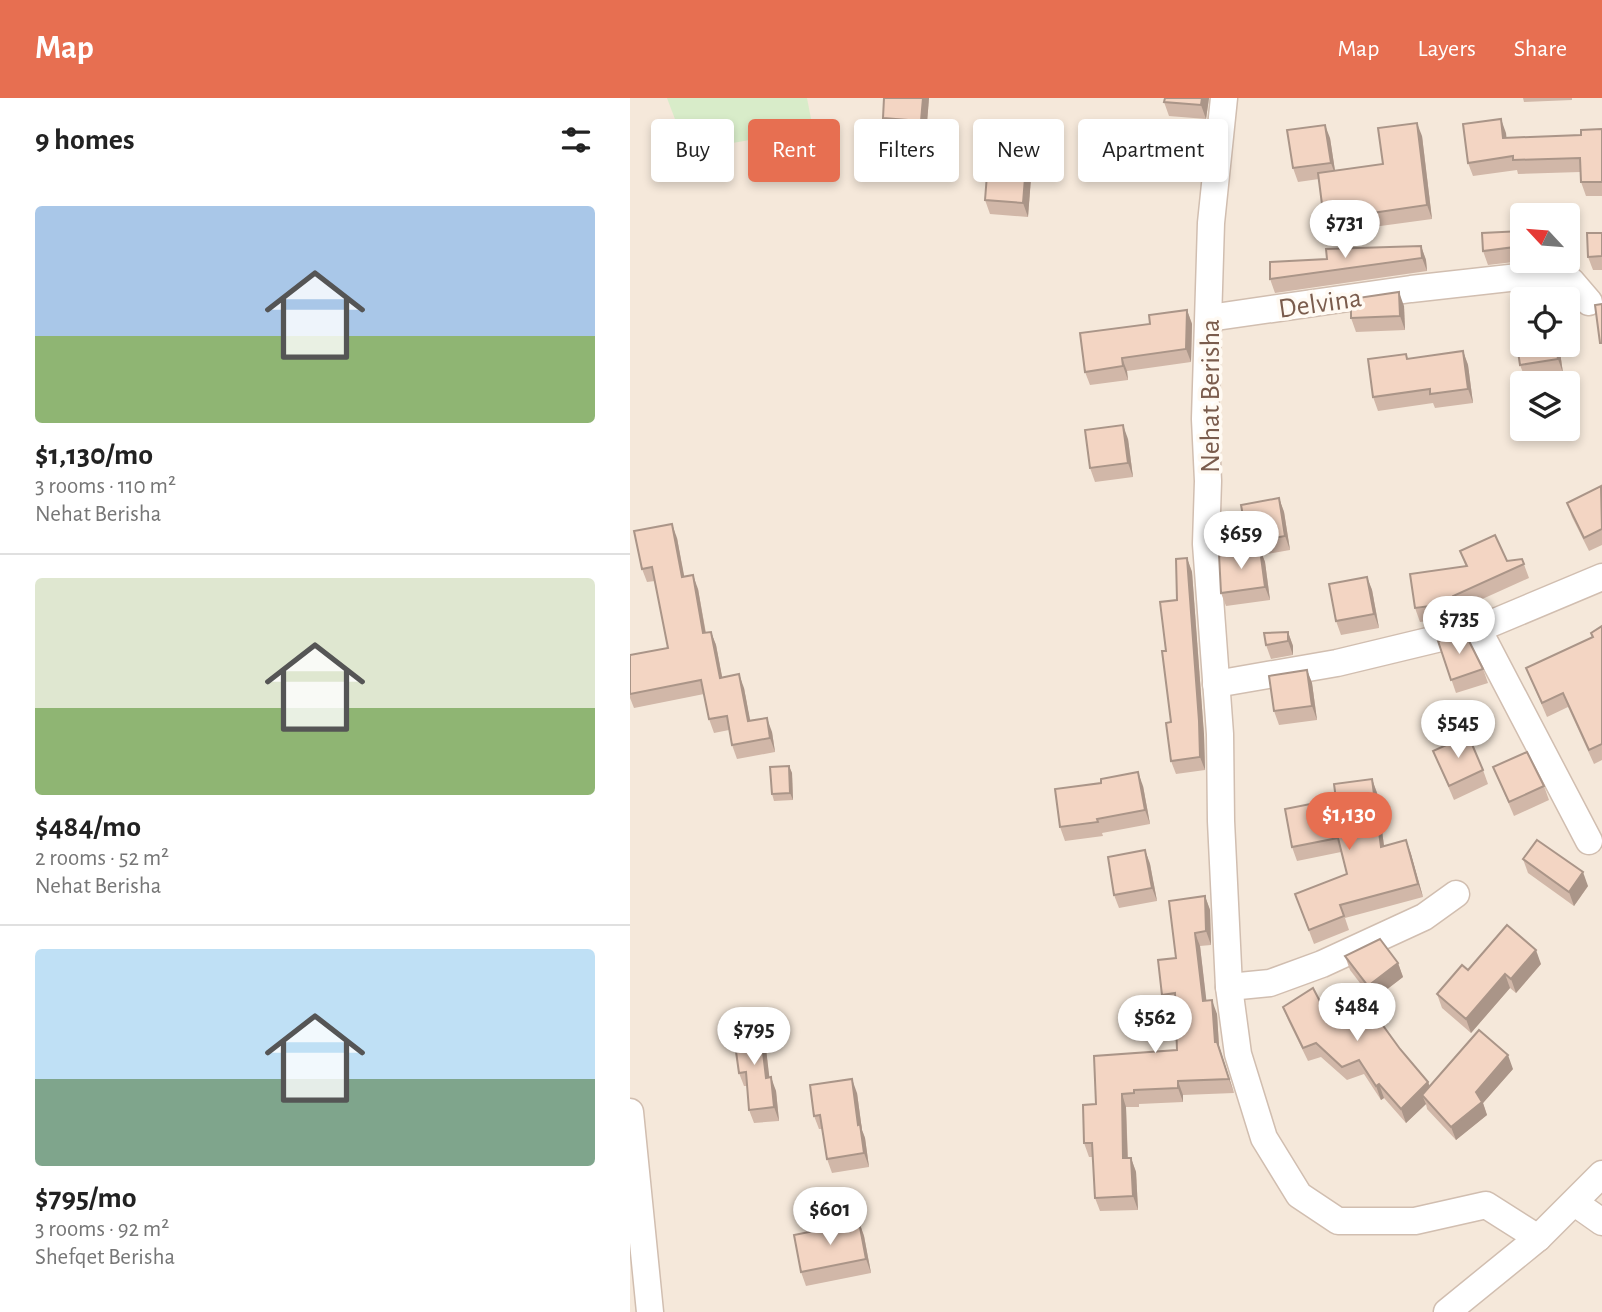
<!DOCTYPE html>
<html lang="en">
<head>
<meta charset="utf-8">
<style>
	:root { --surface:#fff; --page:#f6f6f6; --text:#222; --muted:#767676; --line:#e0e0e0; --accent:#e76f51 }
	body { margin:0; font-family:"Alegreya Sans",sans-serif; background:var(--page); color:var(--text); height:100vh; display:flex; flex-direction:column; font-size:26px; white-space:nowrap }
	* { box-sizing:border-box; margin:0 }
	p { font-size:23px; color:var(--muted) }
	.icon { flex:none; width:38px; height:38px; fill:none; stroke:currentColor; stroke-width:2; stroke-linecap:round; stroke-linejoin:round }
	.map { position:relative; flex:1; overflow:hidden }
	.details { display:flex; flex-direction:column; background:var(--surface); width:630px }
	.details>* { flex:none }
	.top-card { position:absolute; left:21px; top:21px; width:665px; height:63px; display:flex; gap:14px }
	.needle { width:46px; rotate:296deg }
	.controls { position:absolute; left:880px; top:105px; display:grid; gap:14px }
	.controls a { display:grid; place-items:center; width:70px; height:70px; border-radius:7px; background:var(--surface); box-shadow:0 4px 10px #0003; font-size:35px }
	.price { position:absolute; translate:-50% -60px; padding:0 16px; border-radius:24px; background:#fff; color:#222; font-size:23px; line-height:46px; filter:drop-shadow(0 2px 4px #0008) }
	.price::after { content:''; position:absolute; left:50%; top:42px; width:21px; height:16px; margin-left:-10px; background:inherit; clip-path:polygon(0 0,100% 0,50% 100%) }
	.price.active { background:var(--accent); color:#fff }
	ul { padding:0; list-style:none }
	li { display:grid; align-content:center; gap:14px; height:371px; padding:0 35px }
	li+li { border-top:2px solid var(--line) }
	li span { display:grid; place-items:center; height:217px; border-radius:7px; color:#555 }
	li>.icon { margin-inline-start:auto }
	span .icon { width:126px; height:126px; fill:#fffc; stroke-width:1 }
	li b { font-size:30px }
	h2 { display:flex; justify-content:space-between; align-items:center; height:84px; padding:0 35px; font-size:30px }
	.chip { padding:0 24px; border-radius:7px; background:var(--surface); box-shadow:0 4px 10px #0003; font-size:24px; line-height:63px }
	.chip.active { background:var(--accent); color:#fff }
	header { display:flex; align-items:center; gap:42px; box-sizing:border-box; height:98px; padding:0 35px; background:var(--accent); color:#fff }
	header strong { font-size:33px }
	nav { display:flex; gap:38px; margin-inline-start:auto; font-size:24px }
	main { display:flex; flex:1; min-height:0 }
	.map>svg:first-child { display:block }
</style>
</head>
<body>
<header>
<strong>Map</strong>
<nav><a>Map</a><a>Layers</a><a>Share</a></nav>
</header>
<main>
<section class="details">
<h2>9 homes<svg class="icon" aria-label="filters" viewBox="0 0 24 24"><path d="M4 7h16M4 17h16"/><circle cx="9" cy="7" r="2"/><circle cx="15" cy="17" r="2"/></svg></h2>
<ul>
<li><span style="background:linear-gradient(#a9c7e8 60%,#8fb573 0)"><svg class="icon" aria-label="home" viewBox="0 0 24 24"><path d="M3 11l9-7 9 7M6 9v11h12V9"/></svg></span><div><b>$1,130/mo</b><p>3 rooms · 110 m²</p><p>Nehat Berisha</p></div></li>
<li><span style="background:linear-gradient(#dfe7d0 60%,#8fb573 0)"><svg class="icon" aria-label="home" viewBox="0 0 24 24"><path d="M3 11l9-7 9 7M6 9v11h12V9"/></svg></span><div><b>$484/mo</b><p>2 rooms · 52 m²</p><p>Nehat Berisha</p></div></li>
<li><span style="background:linear-gradient(#bfe0f5 60%,#7fa58c 0)"><svg class="icon" aria-label="home" viewBox="0 0 24 24"><path d="M3 11l9-7 9 7M6 9v11h12V9"/></svg></span><div><b>$795/mo</b><p>3 rooms · 92 m²</p><p>Shefqet Berisha</p></div></li>
</ul>
</section>
<div class="map">
<svg width="972" height="1214" viewBox="0 0 972 1214">
	<rect width="100%" height="100%" fill="#fdf6ec"/>
	<!-- residential -->
	<path fill="#f5e8da" fill-rule="evenodd" d="M0,0h972v1214h-972zM892,117h46v46h-46zM892,201h46v46h-46zM892,285h46v46h-46z"/>
	<!-- green -->
	<polygon fill="#d8ecc9" points="37,0 177,0 183,31 57,53"/>
	<g fill="none" stroke-linecap="round" stroke-linejoin="round">
		<defs>
			<g id="street">
				<polyline points="594,0 581,125 575,321 578,383 576,446 590,636 591,723 599,889 608,956 634,1040 669,1097 708,1123 785,1123 856,1107 908,1140"/>
				<polyline points="579,220 781,191 915,176 941,183 959,204"/>
				<polyline points="848,531 959,743"/>
				<polyline points="586,586 707,565 848,531 972,479"/>
				<polyline points="599,889 640,885 692,866 794,819 826,796"/>
				<polyline points="0,1014 20,1214"/>
				<polyline points="945,1105 972,1124"/>
				<polyline points="817,1214 908,1140 972,1076"/>
			</g>
		</defs>
		<!-- street casing -->
		<use href="#street" stroke="#d1beb0" stroke-width="29"/>
		<!-- street -->
		<use href="#street" stroke="#fff" stroke-width="26"/>
	</g>
	<!-- wall -->
	<g fill="#d1b7a8">
		<polygon points="254,0 299,0 296,37 258,34 253,20"/>
		<polygon points="535,0 579,0 576,21 539,18 534,4"/>
		<polygon points="893,0 942,0 942,2 894,4"/>
		<polygon points="972,31 972,98 956,98 951,84 950,74 888,76 887,72 843,78 838,65 876,35 876,40 951,37"/>
		<polygon points="792,38 802,121 699,135 694,122 689,81 668,84 663,70 700,40 705,73 753,66"/>
		<polygon points="396,67 401,80 398,119 360,116 355,102"/>
		<polygon points="892,133 892,163 858,167 853,153"/>
		<polygon points="972,135 972,172 963,172 958,159"/>
		<polygon points="791,148 796,162 797,173 645,195 640,181 697,161"/>
		<polygon points="774,208 775,232 726,234 721,220"/>
		<polygon points="557,212 562,226 561,264 497,273 498,282 460,287 455,274 520,226"/>
		<polygon points="892,247 929,247 933,275 895,280 890,267"/>
		<polygon points="833,253 838,267 843,305 805,310 803,305 748,313 743,299 778,261"/>
		<polygon points="498,341 503,379 465,384 460,370"/>
		<polygon points="972,389 972,447 959,453 942,419 937,405"/>
		<polygon points="649,400 654,414 660,452 632,457 635,464 640,502 596,508 591,495 620,452 618,445"/>
		<polygon points="47,440 54,479 68,491 76,535 81,534 86,547 92,579 114,590 120,623 142,634 145,654 107,661 102,647 99,632 84,635 79,621 74,596 4,610 0,600 0,557 38,550 25,483 17,484 12,471"/>
		<polygon points="830,453 877,463 892,461 899,480 828,512 829,519 790,524 785,510 836,469"/>
		<polygon points="557,460 562,474 574,637 575,672 546,676 541,663 541,624 536,553"/>
		<polygon points="737,479 742,492 749,530 711,537 706,523"/>
		<polygon points="972,528 972,662 964,666 938,609 917,619 896,570 962,539 961,535"/>
		<polygon points="658,534 663,548 663,557 641,561 636,547"/>
		<polygon points="808,543 853,571 858,585 826,595"/>
		<polygon points="677,572 682,585 687,622 649,627 644,613"/>
		<polygon points="803,653 853,672 858,686 824,702"/>
		<polygon points="159,668 162,675 163,702 144,703 142,696"/>
		<polygon points="863,669 914,688 919,702 884,718"/>
		<polygon points="742,681 747,695 754,748 776,742 781,756 793,799 715,820 719,832 684,846 665,796 717,776 711,754 667,763 662,749 706,701"/>
		<polygon points="513,688 520,726 472,735 473,738 435,743 430,729"/>
		<polygon points="515,752 520,766 527,803 489,810 484,797"/>
		<polygon points="893,761 958,788 944,808 898,775"/>
		<polygon points="575,798 580,812 581,847 570,848 576,902 587,916 589,948 604,995 553,997 553,1004 509,1006 509,1009 496,1009 498,1060 501,1060 506,1074 508,1112 470,1113 465,1100 463,1059 459,1059 454,1045 466,1006 547,952 545,910 537,911 532,897 546,860"/>
		<polygon points="715,858 768,865 773,879 743,902 720,872"/>
		<polygon points="911,866 886,895 880,890 841,935 812,910 807,896 838,872"/>
		<polygon points="653,909 697,917 798,984 800,988 883,971 853,1005 857,1017 826,1042 797,1011 796,1006 776,1025 754,1000 751,1002 734,976 717,982 691,959 678,963 658,922"/>
		<polygon points="130,928 135,942 139,979 146,993 149,1023 124,1025 119,1012 117,988 114,988 109,975"/>
		<polygon points="227,995 232,1032 235,1040 239,1069 202,1075 197,1061 193,1031 189,1031 184,1018"/>
		<polygon points="229,1124 234,1138 241,1175 176,1188 171,1174"/>
	</g>
	<!-- shaded-wall -->
	<g fill="#aa9588">
		<polygon points="293,0 299,0 296,37 291,23"/>
		<polygon points="572,0 579,0 576,21 571,7"/>
		<polygon points="871,21 876,35 878,53 873,40"/>
		<polygon points="787,25 792,38 802,121 797,107"/>
		<polygon points="695,27 700,40 706,79 701,65"/>
		<polygon points="396,67 401,80 398,119 393,105"/>
		<polygon points="791,148 796,162 797,173 792,160"/>
		<polygon points="769,194 774,208 775,232 770,218"/>
		<polygon points="557,212 562,226 561,264 556,251"/>
		<polygon points="926,247 929,247 933,275 928,261"/>
		<polygon points="833,253 838,267 843,305 838,291"/>
		<polygon points="492,260 497,273 498,282 493,268"/>
		<polygon points="493,327 498,341 503,379 498,365"/>
		<polygon points="649,400 654,414 660,452 655,438"/>
		<polygon points="42,426 47,440 57,493 52,479"/>
		<polygon points="630,451 635,464 640,502 635,489"/>
		<polygon points="557,460 562,474 574,637 575,672 570,659"/>
		<polygon points="63,477 68,491 78,549 73,535"/>
		<polygon points="737,479 742,492 749,530 744,516"/>
		<polygon points="823,498 828,512 829,519 824,505"/>
		<polygon points="81,534 86,547 95,594 90,580"/>
		<polygon points="658,534 663,548 663,557 658,543"/>
		<polygon points="677,572 682,585 687,622 682,608"/>
		<polygon points="109,576 114,590 123,637 118,623"/>
		<polygon points="137,620 142,634 145,654 140,640"/>
		<polygon points="159,668 162,675 163,702 160,695"/>
		<polygon points="508,674 513,688 520,726 515,712"/>
		<polygon points="742,681 747,695 756,763 751,749"/>
		<polygon points="776,742 781,756 793,799 788,786"/>
		<polygon points="515,752 520,766 527,803 522,790"/>
		<polygon points="953,774 958,788 944,808 939,794"/>
		<polygon points="575,798 580,812 581,847 576,833"/>
		<polygon points="565,835 570,848 578,916 573,903"/>
		<polygon points="906,852 911,866 886,895 881,881"/>
		<polygon points="768,865 773,879 743,902 738,888"/>
		<polygon points="875,876 880,890 841,935 836,921"/>
		<polygon points="582,902 587,916 589,948 604,995 585,944"/>
		<polygon points="130,928 135,942 141,993 136,980"/>
		<polygon points="878,957 883,971 853,1005 857,1017 826,1042 821,1029 846,994"/>
		<polygon points="141,979 146,993 149,1023 144,1009"/>
		<polygon points="222,981 227,995 232,1032 235,1040 239,1069 234,1055 228,1027"/>
		<polygon points="548,983 553,997 553,1004 548,990"/>
		<polygon points="798,984 803,998 792,997 796,1006 776,1025 771,1011"/>
		<polygon points="749,986 754,1000 751,1002 746,988"/>
		<polygon points="492,996 496,1009 498,1074 493,1060"/>
		<polygon points="501,1060 506,1074 508,1112 503,1098"/>
		<polygon points="229,1124 234,1138 241,1175 236,1161"/>
	</g>
	<!-- building -->
	<g fill="#f3d5c3" stroke="#aa9588" stroke-width="2">
		<polygon points="254,0 293,0 291,23 253,20"/>
		<polygon points="535,0 572,0 571,7 534,4"/>
		<polygon points="871,21 873,40 951,37 951,32 972,31 972,84 951,84 950,60 883,62 883,58 838,65 833,26"/>
		<polygon points="787,25 797,107 694,122 688,75 753,66 748,30"/>
		<polygon points="695,27 701,65 663,70 657,32"/>
		<polygon points="358,64 396,67 393,105 355,102"/>
		<polygon points="892,133 892,148 853,153 852,135"/>
		<polygon points="957,135 972,135 972,158 958,159"/>
		<polygon points="791,148 792,160 640,181 640,164 697,161 696,151"/>
		<polygon points="769,194 770,218 721,220 721,201"/>
		<polygon points="972,206 972,245 970,245 965,207"/>
		<polygon points="557,212 556,251 492,260 493,268 455,274 450,235 520,226 519,217"/>
		<polygon points="892,239 892,247 926,247 928,261 890,267 886,240"/>
		<polygon points="833,253 838,291 800,296 800,291 743,299 738,261 776,256 777,261"/>
		<polygon points="493,327 498,365 460,370 455,332"/>
		<polygon points="971,388 972,431 954,440 937,405"/>
		<polygon points="649,400 655,438 618,445 611,407"/>
		<polygon points="42,426 52,479 63,477 73,535 81,534 90,580 109,576 118,623 137,620 140,640 102,647 97,618 79,621 71,582 0,596 0,557 38,550 22,469 12,471 4,433"/>
		<polygon points="865,437 877,463 892,461 894,466 823,498 824,505 785,510 780,476 837,468 830,453"/>
		<polygon points="630,451 635,489 591,495 589,456"/>
		<polygon points="557,460 569,623 570,659 541,663 536,625 541,624 532,553 536,553 530,504 547,502 546,461"/>
		<polygon points="737,479 744,516 706,523 699,486"/>
		<polygon points="972,528 972,646 959,652 933,595 912,605 896,570 963,539 961,535"/>
		<polygon points="658,534 658,543 636,547 634,535"/>
		<polygon points="835,535 853,571 821,582 808,543"/>
		<polygon points="677,572 682,608 644,613 639,578"/>
		<polygon points="838,637 853,672 819,688 803,653"/>
		<polygon points="897,654 914,688 879,704 863,669"/>
		<polygon points="159,668 160,695 142,696 140,669"/>
		<polygon points="508,674 515,712 467,721 468,724 430,729 425,691 471,685 471,681"/>
		<polygon points="742,681 751,749 776,742 788,786 710,807 714,818 679,832 665,796 717,776 708,740 662,749 655,711 706,701 704,686"/>
		<polygon points="907,742 953,774 939,794 893,761"/>
		<polygon points="515,752 522,790 484,797 478,759"/>
		<polygon points="575,798 576,833 565,835 573,903 582,902 585,944 587,944 599,981 548,983 548,990 504,992 504,995 492,996 493,1060 501,1060 503,1098 465,1100 462,1045 454,1045 453,1007 466,1006 464,958 547,952 545,895 532,897 528,862 546,860 539,803"/>
		<polygon points="877,827 906,852 881,881 875,876 836,921 807,896 832,867 838,872"/>
		<polygon points="750,841 768,865 738,888 715,858"/>
		<polygon points="683,890 697,917 733,900 770,951 798,984 771,1011 749,986 746,988 729,962 712,969 686,945 673,950 653,909"/>
		<polygon points="130,928 136,980 141,979 144,1009 119,1012 116,974 109,975 103,932"/>
		<polygon points="849,932 878,957 846,994 852,1004 821,1029 792,997"/>
		<polygon points="222,981 228,1027 230,1026 234,1055 197,1061 190,1017 184,1018 180,987"/>
		<polygon points="229,1124 236,1161 171,1174 164,1137"/>
	</g>
	<g text-anchor="middle" stroke-width="7" stroke-linejoin="round" paint-order="stroke">
		<!-- street labels -->
		<g font-size="28" fill="#7a5c4d" stroke="#fffaf3">
			<text transform="translate(690 204) rotate(-8)" y="10">Delvina</text>
			<text transform="translate(579 298) rotate(-90)" y="10">Nehat Berisha</text>
		</g>
	</g>
</svg>
<div class="controls">
<a><svg class="needle" viewBox="-14 -14 28 28"><path d="M0-13l5 13h-10z" fill="#e53935"/><path d="M0 13l5-13h-10z" fill="#767676"/></svg></a>
<a><svg class="icon" aria-label="locate" viewBox="0 0 24 24"><circle cx="12" cy="12" r="6"/><path d="M12 2v4M12 18v4M2 12h4M18 12h4"/></svg></a>
<a><svg class="icon" aria-label="layers" viewBox="0 0 24 24"><path d="M12 4l9 5-9 5-9-5zM3 14l9 5 9-5"/></svg></a>
</div>
<b class="price" style="left:715px;top:162px">$731</b>
<b class="price" style="left:611px;top:473px">$659</b>
<b class="price" style="left:829px;top:558px">$735</b>
<b class="price" style="left:828px;top:662px">$545</b>
<b class="price active" style="left:719px;top:754px">$1,130</b>
<b class="price" style="left:727px;top:945px">$484</b>
<b class="price" style="left:525px;top:957px">$562</b>
<b class="price" style="left:124px;top:969px">$795</b>
<b class="price" style="left:200px;top:1149px">$601</b>
<div class="top-card">
<a class="chip">Buy</a>
<a class="chip active">Rent</a>
<a class="chip">Filters</a>
<a class="chip">New</a>
<a class="chip">Apartment</a>
</div>
</div>
</main>
</body>
</html>
